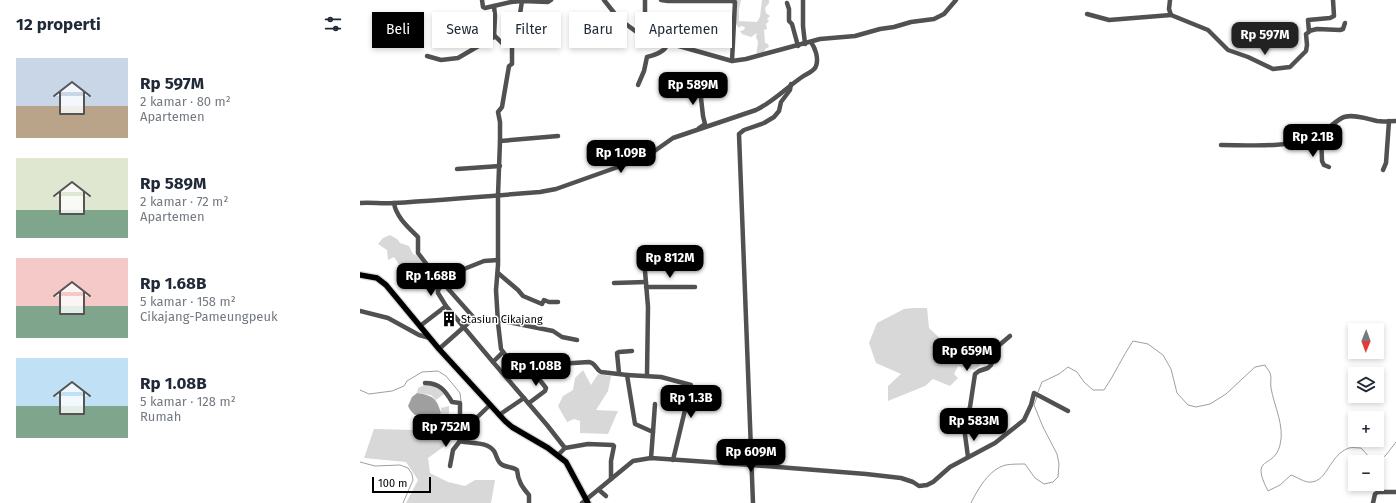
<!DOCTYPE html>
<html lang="id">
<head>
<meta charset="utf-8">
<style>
	:root { --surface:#fff; --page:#f2f2f3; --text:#1f2937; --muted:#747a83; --accent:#000 }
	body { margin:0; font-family:"Fira Sans",sans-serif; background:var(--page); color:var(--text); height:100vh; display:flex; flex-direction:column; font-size:15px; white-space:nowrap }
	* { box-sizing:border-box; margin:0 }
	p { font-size:13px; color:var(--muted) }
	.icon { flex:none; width:22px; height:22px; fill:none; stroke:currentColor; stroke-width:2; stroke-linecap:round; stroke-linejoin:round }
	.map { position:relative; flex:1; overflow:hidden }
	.side { display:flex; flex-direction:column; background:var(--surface); width:360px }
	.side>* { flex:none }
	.hud { position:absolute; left:12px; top:12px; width:380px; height:36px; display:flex; gap:8px }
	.needle { width:26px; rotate:181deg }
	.buttons { position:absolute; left:988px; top:323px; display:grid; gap:8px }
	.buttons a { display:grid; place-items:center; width:36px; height:36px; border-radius:0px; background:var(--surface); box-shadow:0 2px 6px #0003; font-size:20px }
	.scale { position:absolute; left:12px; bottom:10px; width:59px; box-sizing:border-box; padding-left:4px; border:2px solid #000; border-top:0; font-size:11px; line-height:14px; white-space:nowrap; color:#000; -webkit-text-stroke:3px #fff; paint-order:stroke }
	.price { position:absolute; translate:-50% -34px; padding:0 9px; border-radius:8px; background:var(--accent); color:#fff; font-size:13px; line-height:26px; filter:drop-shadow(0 1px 2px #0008) }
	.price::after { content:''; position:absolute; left:50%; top:24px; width:12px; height:9px; margin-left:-6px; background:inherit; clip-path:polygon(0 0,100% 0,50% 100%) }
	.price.active { background:#222; color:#fff }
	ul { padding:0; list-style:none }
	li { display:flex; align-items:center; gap:12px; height:100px; padding:0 16px }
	li span { display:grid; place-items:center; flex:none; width:112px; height:80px; border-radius:0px; color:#555 }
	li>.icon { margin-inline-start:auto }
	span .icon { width:48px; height:48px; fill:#fffc; stroke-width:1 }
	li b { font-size:17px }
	h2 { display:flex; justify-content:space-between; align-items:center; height:48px; padding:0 16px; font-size:17px }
	.pill { padding:0 14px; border-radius:0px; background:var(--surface); box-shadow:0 2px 6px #0003; font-size:14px; line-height:36px }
	.pill.active { background:var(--accent); color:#fff }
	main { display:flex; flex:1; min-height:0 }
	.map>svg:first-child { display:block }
</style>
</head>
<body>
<main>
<section class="side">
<h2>12 properti<svg class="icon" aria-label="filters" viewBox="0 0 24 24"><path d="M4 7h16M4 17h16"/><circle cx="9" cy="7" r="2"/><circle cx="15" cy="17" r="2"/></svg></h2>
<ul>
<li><span style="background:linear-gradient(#c9d6e8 60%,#b9a48a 0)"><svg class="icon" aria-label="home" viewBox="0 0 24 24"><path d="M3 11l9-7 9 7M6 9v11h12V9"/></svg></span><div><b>Rp 597M</b><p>2 kamar · 80 m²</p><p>Apartemen</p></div></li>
<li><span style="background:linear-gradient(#dfe7d0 65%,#7fa58c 0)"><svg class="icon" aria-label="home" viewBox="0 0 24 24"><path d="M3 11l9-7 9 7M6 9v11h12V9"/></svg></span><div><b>Rp 589M</b><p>2 kamar · 72 m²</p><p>Apartemen</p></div></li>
<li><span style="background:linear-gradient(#f6c9c9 60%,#7fa58c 0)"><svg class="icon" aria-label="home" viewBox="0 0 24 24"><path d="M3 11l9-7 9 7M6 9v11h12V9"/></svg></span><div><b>Rp 1.68B</b><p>5 kamar · 158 m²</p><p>Cikajang-Pameungpeuk</p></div></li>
<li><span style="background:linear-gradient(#bfe0f5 60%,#7fa58c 0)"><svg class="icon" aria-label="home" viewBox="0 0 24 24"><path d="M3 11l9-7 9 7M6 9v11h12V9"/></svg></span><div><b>Rp 1.08B</b><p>5 kamar · 128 m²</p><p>Rumah</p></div></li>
</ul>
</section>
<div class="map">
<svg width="1036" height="503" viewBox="0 0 1036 503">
	<rect width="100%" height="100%" fill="#fff"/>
	<!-- green -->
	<g fill="#d8d8d8">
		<polygon points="376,0 381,0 379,10 379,21 397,22 400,17 402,0 409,0 409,3 405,8 406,13 410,16 407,19 409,21 406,24 407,29 404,30 405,43 408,44 409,47 405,49 404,53 396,56 398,42 396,37 397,33 391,37 382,34 380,31 384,30 385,27 381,26 379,28 376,24"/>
		<polygon points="30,235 37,239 40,243 49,246 53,254 61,257 65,265 64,275 55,275 54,279 48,278 34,257 28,260 27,250 18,244 23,238"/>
		<polygon points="554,308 567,308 569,328 584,342 613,350 620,365 615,370 598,366 594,374 598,378 590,386 573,379 565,386 528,401 528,386 541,374 516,363 509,343 517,323 544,309"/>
		<polygon points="223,370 231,385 238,374 251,376 248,391 236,410 258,411 248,434 220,433 220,421 214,419 207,422 198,406 203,396 213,390 215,378"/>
		<polygon points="68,383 76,387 84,394 76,400 71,395 57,393 58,388"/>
		<polygon points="81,406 82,408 89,406 89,431 83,431 86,445 68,458 70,473 88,482 105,486 115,480 135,480 131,503 46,503 58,480 46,462 4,458 14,429 56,430 57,416 63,420 73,420 81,413"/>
	</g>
	<!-- water -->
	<path fill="#9f9f9f" d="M57,393c16,3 19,4 24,20l-8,7c-11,-1 -20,-3 -25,-14l4,-9z"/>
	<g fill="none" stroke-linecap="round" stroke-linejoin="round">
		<!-- stream -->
		<g stroke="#9f9f9f" stroke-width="1">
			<polyline points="0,390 9,394 32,391 44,386 47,381 62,372 78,371 86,376 100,393 101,401"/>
			<path d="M678,392l4,-10 17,-8 9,-7 9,5 7,10 9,8h11c11,-16 18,-33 29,-49l15,3 15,11 8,14 6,24 11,12 8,2 14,-3 16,-10 29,-27 10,-2c1,3 4,5 5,8 2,4 0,10 1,15 3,18 14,38 9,57 -6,25 -31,9 -12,46l12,-6 11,-10c6,2 14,8 20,7 17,-1 18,-27 38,-34 3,-1 8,0 12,0l11,12 7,1 7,-6 10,-13"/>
			<polyline points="0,462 15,466 40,465 48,468 52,474 53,480 43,503"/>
			<path d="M611,503c7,-14 18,-34 35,-38 5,-1 13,-1 19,-1l10,14 9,6 9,-2 5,-5 1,-13 -2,-10 -14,-27 -9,-22 3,-8"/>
		</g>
		<defs>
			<polyline id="major" points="0,275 17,278 26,285 79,349 145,421 152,427 188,448 206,462 228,503"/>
		</defs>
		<!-- major casing -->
		<use href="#major" stroke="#dbdbdb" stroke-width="8"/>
		<!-- minor -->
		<g stroke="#515151" stroke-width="4.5">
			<polyline points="122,0 123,7 125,8 151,2 162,1"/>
			<path d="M191,0l-3,2 -26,-1 -2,13 2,12v2l-10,1v35l-3,2 -7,41 -4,5 2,10v19l-2,54v70l-2,25 2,33 3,26 6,8 5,3 7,-1 13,11 26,-6 31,-2c7,1 7,8 12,10l26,3"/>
			<polyline points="244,0 259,19 278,33 308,43 372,61 386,59 460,39 495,36 520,29 534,27 551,22 574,19 584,14 596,0"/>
			<polyline points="285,0 285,37"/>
			<polyline points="301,0 308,1 372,1 375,2 372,61"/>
			<polyline points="443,0 443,26 445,44"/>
			<polyline points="810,0 809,9 811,15 848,30 868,50 888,57 913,69 930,67 946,51 947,45 946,34 949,32 948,20 970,18 974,16 973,0"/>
			<polyline points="427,3 429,9 429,21 432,24 438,46"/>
			<polyline points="727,14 749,20 811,15"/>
			<polyline points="949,31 957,29 980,30 983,29 985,23"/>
			<polyline points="134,35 143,44 152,44"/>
			<polyline points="67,56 81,60 98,58 134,37 135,16 134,6"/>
			<polyline points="329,83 340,89 343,116 345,124 339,128"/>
			<path d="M278,85l6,-14 3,-14c9,-2 18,-5 21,-14"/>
			<polyline points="961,133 962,161 964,165 969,167"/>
			<polyline points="140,141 198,136"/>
			<path d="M861,145c27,0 68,3 92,-7 10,-4 24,-19 31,-21 11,-3 23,2 33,4 6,1 13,0 19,0"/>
			<polyline points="97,169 140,166"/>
			<polyline points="1023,170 1026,163 1029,121"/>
			<path d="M0,203c11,-1 22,1 34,0 48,-3 97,-7 146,-11l16,-3 90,-32 27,-19 83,-28c17,-8 30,-22 46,-33 4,-3 13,-6 14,-11 3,-8 -1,-18 -5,-24"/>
			<path d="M34,203c2,14 15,25 24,34v16l10,13 46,52 -35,31"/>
			<polyline points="138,260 124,261 99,271 92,274 78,290 78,293 86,306 133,362 187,425 205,448"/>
			<polyline points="285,271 288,307 287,375"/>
			<polyline points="138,273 158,290 163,296 182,304 184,300 189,302 198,302"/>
			<polyline points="254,283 286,282"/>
			<polyline points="286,287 335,287"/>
			<polyline points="0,311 28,318 59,335 70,338"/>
			<polyline points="138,320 193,331 202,337 217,340"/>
			<polyline points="60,326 86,306"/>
			<polyline points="133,362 143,352"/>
			<polyline points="259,373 257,353 259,352 272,351"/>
			<path d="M65,383c14,0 20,7 27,19l8,1v20l-2,13 2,5c11,3 27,0 34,10 2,3 3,9 6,12 4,5 12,3 17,7 1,11 5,17 12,25v8"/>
			<polyline points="169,403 185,391 186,388 172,370"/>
			<polyline points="139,415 164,398"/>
			<polyline points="106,428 130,405"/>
			<polyline points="293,432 295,404"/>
			<polyline points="198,455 205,448 228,444 253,445 254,446 251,461 251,479"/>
			<polyline points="608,457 604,427 608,421 608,412 610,407 615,374 619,371 628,368 631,365 637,347 650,336"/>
			<polyline points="291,458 293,432 275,424 267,375 301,377 331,385 313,460"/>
			<polyline points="90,466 93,450 100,441"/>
			<polyline points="239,490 246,496"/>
			<polyline points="222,503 273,461 291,458 392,465 506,474 541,478 553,482 559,486 567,485 573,482 590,467 635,443 654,428 664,420 671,405 674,393 708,411"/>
			<polyline points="393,503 379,134 384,130 404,123 414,117 419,111 421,102 430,90 431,84"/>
			<polyline points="1013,503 1015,494 1018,492 1036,492"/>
		</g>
		<!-- major -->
		<use href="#major" stroke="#000" stroke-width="5.5"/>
	</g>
	<!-- icons -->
	<defs>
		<symbol id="building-bare" viewBox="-9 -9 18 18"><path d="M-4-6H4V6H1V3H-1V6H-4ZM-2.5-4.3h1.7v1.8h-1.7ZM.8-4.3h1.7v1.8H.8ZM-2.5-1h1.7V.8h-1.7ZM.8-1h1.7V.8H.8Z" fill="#000" stroke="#fff" stroke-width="2.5" paint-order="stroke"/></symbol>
	</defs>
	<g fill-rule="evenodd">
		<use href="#building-bare" x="78" y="308" width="22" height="22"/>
	</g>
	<g text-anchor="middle" stroke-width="3" stroke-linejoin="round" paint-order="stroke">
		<!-- poi labels -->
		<g font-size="11" fill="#000" stroke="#fff" text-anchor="start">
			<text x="101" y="323">Stasiun Cikajang</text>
		</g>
	</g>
</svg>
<div class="buttons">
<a><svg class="needle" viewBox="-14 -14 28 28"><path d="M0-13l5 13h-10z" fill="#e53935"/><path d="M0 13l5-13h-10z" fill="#747a83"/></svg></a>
<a><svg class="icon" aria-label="layers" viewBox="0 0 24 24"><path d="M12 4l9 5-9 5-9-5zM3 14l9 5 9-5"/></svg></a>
<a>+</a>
<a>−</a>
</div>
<div class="scale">100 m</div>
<b class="price active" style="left:905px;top:56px">Rp 597M</b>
<b class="price" style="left:333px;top:106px">Rp 589M</b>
<b class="price" style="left:953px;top:158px">Rp 2.1B</b>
<b class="price" style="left:261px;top:174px">Rp 1.09B</b>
<b class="price" style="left:310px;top:279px">Rp 812M</b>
<b class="price" style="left:71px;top:297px">Rp 1.68B</b>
<b class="price" style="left:607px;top:372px">Rp 659M</b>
<b class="price" style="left:176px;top:387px">Rp 1.08B</b>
<b class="price" style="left:331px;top:419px">Rp 1.3B</b>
<b class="price" style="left:614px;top:442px">Rp 583M</b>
<b class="price" style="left:86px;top:448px">Rp 752M</b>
<b class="price" style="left:391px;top:473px">Rp 609M</b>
<div class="hud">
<a class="pill active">Beli</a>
<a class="pill">Sewa</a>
<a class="pill">Filter</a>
<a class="pill">Baru</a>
<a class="pill">Apartemen</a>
</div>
</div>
</main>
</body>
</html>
